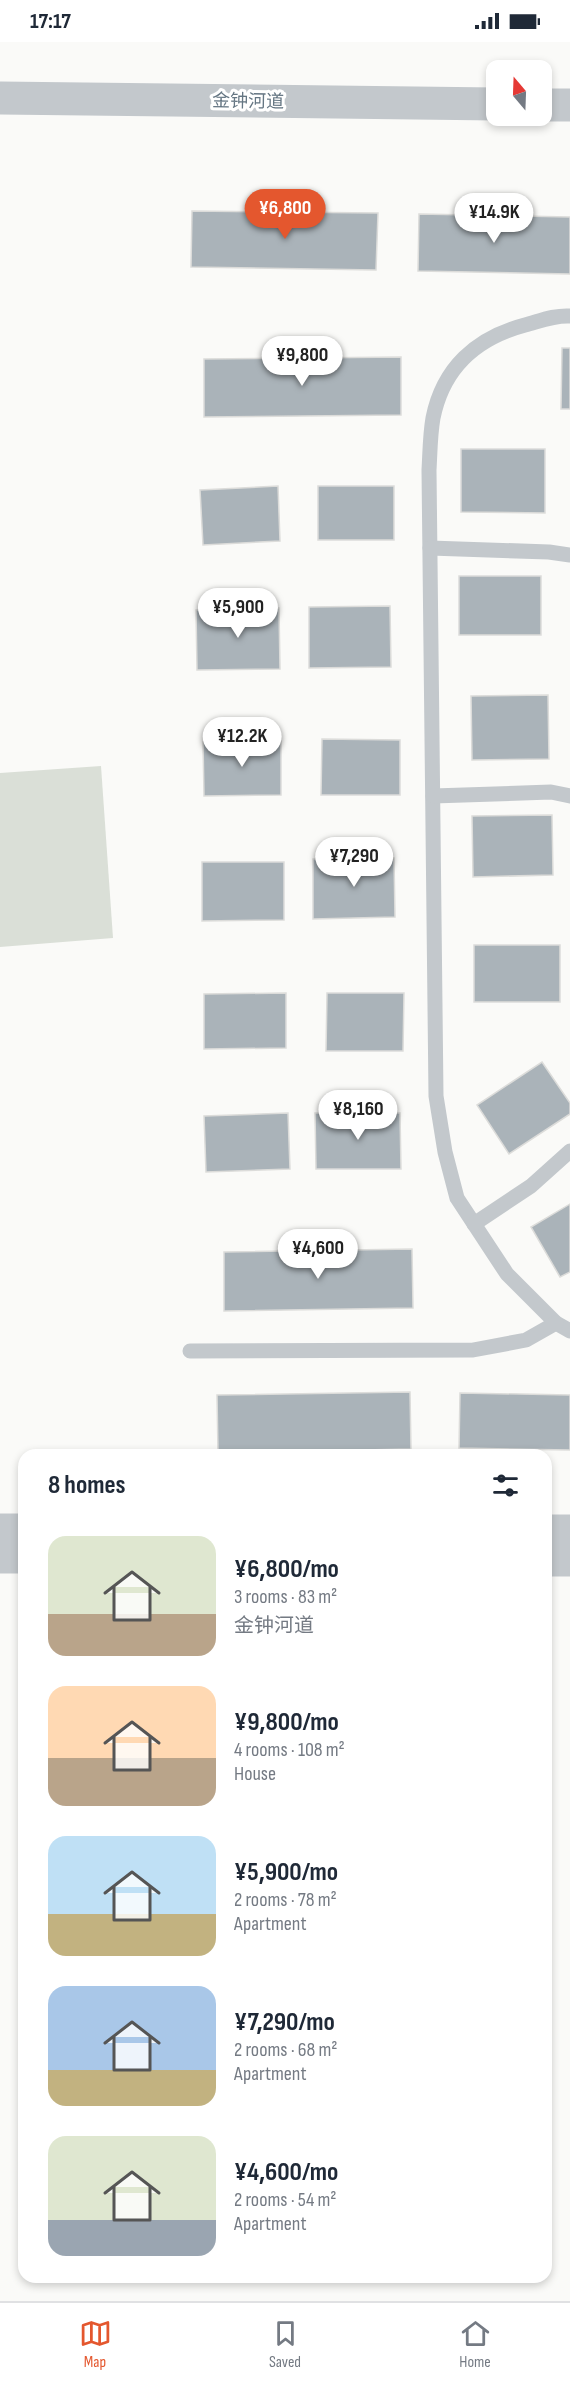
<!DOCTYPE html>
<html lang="en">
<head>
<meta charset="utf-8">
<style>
	:root { --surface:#fff; --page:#f2f2f3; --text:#1f2937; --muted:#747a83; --line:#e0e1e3; --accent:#e4572e }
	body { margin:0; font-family:"Sofia Sans Condensed","Noto Sans SC",sans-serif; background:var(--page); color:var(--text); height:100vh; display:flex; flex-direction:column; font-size:22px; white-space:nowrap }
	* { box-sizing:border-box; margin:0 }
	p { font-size:20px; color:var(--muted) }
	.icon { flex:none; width:33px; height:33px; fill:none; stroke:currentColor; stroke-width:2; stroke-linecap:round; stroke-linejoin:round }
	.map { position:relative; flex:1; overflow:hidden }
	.details { position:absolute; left:18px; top:1407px; width:534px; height:834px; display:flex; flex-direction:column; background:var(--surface); border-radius:18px; box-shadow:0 3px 9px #0003 }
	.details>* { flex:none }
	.needle { width:39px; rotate:341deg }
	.buttons { position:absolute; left:486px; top:18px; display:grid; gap:12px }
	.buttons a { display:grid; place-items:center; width:66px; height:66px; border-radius:12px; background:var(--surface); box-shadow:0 3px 9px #0003; font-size:30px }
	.price { position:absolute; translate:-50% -51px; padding:0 14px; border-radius:21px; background:#fff; color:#222; font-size:20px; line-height:39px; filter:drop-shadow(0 2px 3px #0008) }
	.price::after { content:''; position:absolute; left:50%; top:36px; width:18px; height:14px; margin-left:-9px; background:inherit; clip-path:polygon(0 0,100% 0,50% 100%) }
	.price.on { background:var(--accent); color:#fff }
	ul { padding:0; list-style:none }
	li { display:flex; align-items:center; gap:18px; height:150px; padding:0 30px }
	li span { display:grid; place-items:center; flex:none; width:168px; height:120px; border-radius:18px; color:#555 }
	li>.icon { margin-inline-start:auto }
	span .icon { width:72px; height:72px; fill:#fffc; stroke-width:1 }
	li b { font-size:26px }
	h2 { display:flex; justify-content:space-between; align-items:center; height:72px; padding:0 30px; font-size:26px }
	.status { display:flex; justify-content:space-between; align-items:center; height:42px; padding:0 30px; background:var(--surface); direction:ltr }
	.status svg { height:16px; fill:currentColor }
	.menu { display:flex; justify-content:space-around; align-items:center; height:84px; border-top:2px solid var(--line); background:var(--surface); font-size:16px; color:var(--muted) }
	.menu a { display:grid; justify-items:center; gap:3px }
	.menu .on { color:var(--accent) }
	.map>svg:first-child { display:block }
</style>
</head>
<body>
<div class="status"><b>17:17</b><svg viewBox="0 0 49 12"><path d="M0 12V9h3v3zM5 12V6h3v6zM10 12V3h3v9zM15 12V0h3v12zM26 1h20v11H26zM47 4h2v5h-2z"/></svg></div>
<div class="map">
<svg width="570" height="2259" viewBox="0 0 570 2259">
	<rect width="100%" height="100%" fill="#fafaf8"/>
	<!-- green -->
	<polygon fill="#dadfd7" points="101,724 113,896 0,905 0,731"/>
	<!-- building -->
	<g fill="#aab3b9" stroke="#dcdcda" stroke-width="1.5">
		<polygon points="192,169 378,171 376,228 191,225"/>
		<polygon points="419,172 570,175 570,232 418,229"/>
		<polygon points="562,306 570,306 570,367 561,367"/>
		<polygon points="401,315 401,373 204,375 204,317"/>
		<polygon points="461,407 545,407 545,471 461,470"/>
		<polygon points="278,444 280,499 203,503 200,448"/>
		<rect x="318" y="444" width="76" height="54"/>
		<rect x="459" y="534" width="82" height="59"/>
		<polygon points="390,564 391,625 309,626 309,565"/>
		<polygon points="279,566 280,627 197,628 196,568"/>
		<polygon points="548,653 549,717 472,718 471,654"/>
		<polygon points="322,697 400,698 400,753 321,753"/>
		<polygon points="281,699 281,753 204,754 203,700"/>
		<polygon points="552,773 553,833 473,835 472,774"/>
		<polygon points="394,816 395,875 313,877 313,817"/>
		<polygon points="202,820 284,820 284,878 202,879"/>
		<rect x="474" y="903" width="86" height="57"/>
		<polygon points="286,951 286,1006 204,1007 204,952"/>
		<polygon points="327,951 404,951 403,1009 326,1009"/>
		<polygon points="542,1020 570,1061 570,1072 509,1112 477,1063"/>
		<polygon points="288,1071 290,1127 206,1130 204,1074"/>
		<polygon points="315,1071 400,1071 401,1127 316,1127"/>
		<polygon points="570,1162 570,1230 560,1235 531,1185"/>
		<polygon points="412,1207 413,1266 224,1269 224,1210"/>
		<polygon points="410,1350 411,1407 218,1411 217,1353"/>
		<polygon points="460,1351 570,1353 570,1408 459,1406"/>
	</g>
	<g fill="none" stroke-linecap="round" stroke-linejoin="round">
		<!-- service -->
		<g stroke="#c3c8cc" stroke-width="15">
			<path d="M570,274c-16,-1 -30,5 -45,9 -49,13 -82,43 -92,93 -3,17 -3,35 -4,52l7,626 9,56 12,46 50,76 49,49 14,8"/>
			<polyline points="430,506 549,510 570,513"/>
			<polyline points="433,754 551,750 570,754"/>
			<polyline points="474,1182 531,1144 570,1109"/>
			<polyline points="190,1309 473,1308 526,1298 556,1281"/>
		</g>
		<!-- tertiary -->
		<g stroke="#c3c8cc" stroke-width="33">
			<polyline points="0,56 496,62"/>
			<polyline points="542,63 570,63"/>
			<polyline points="0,1488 24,1488"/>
			<polyline points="546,1489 570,1489"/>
			<polyline points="0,1515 24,1515"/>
			<polyline points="546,1518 570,1518"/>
		</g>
	</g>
	<g text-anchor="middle" stroke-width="6" stroke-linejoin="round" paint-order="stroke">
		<!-- street labels -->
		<g font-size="18" fill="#657683" stroke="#fff">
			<text transform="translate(248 59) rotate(1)" y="6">金钟河道</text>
		</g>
	</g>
</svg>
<div class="buttons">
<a><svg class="needle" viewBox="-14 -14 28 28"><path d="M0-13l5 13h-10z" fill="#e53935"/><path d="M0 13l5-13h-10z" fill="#747a83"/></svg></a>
</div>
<b class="price on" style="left:285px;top:198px">¥6,800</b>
<b class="price" style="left:494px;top:202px">¥14.9K</b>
<b class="price" style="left:302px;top:345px">¥9,800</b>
<b class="price" style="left:238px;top:597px">¥5,900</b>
<b class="price" style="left:242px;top:726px">¥12.2K</b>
<b class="price" style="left:354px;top:846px">¥7,290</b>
<b class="price" style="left:358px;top:1099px">¥8,160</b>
<b class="price" style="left:318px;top:1238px">¥4,600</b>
<section class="details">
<h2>8 homes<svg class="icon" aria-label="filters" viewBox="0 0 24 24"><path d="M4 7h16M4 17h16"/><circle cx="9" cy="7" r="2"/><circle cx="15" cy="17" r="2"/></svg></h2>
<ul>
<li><span style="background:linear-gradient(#dfe7d0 65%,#b9a48a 0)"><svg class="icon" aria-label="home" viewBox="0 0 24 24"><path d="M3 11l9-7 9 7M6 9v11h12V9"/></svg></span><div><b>¥6,800/mo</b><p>3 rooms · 83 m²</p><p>金钟河道</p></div></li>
<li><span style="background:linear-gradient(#ffd9b3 60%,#b9a48a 0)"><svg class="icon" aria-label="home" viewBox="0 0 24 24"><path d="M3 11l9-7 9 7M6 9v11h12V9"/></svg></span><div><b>¥9,800/mo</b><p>4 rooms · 108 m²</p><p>House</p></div></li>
<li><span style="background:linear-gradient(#bfe0f5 65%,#c2b280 0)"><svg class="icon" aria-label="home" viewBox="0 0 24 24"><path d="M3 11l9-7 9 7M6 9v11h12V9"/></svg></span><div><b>¥5,900/mo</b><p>2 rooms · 78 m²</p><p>Apartment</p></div></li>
<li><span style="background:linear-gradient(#a9c7e8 70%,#c2b280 0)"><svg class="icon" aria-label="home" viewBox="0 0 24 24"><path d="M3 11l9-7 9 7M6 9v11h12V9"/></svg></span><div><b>¥7,290/mo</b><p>2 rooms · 68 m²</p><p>Apartment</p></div></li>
<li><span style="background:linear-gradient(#dfe7d0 70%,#9aa5b1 0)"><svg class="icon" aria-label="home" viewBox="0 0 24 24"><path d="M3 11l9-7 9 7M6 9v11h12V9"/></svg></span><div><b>¥4,600/mo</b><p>2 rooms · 54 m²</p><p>Apartment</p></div></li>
</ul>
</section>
</div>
<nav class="menu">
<a class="on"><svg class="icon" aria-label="map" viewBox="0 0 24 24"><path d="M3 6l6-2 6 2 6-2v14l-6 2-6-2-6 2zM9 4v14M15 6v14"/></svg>Map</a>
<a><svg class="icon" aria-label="saved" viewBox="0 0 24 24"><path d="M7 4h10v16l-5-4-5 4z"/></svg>Saved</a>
<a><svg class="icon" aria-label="home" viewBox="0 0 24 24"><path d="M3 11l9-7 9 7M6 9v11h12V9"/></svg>Home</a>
</nav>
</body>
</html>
